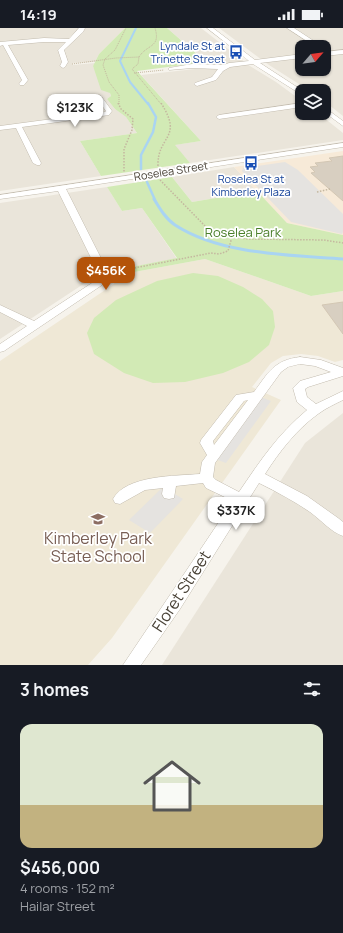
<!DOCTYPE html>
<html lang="en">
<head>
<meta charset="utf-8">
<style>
	:root { --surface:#171b24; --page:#242831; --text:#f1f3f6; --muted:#9ea1a6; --line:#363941; --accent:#b45309 }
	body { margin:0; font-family:Manrope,sans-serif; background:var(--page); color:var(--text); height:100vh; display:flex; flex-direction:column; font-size:15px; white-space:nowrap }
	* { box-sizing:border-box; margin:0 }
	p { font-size:13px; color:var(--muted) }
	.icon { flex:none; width:22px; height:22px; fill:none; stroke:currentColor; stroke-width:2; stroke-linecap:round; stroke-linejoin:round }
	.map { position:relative; height:637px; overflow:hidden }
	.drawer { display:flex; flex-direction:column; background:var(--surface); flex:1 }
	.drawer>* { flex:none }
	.needle { width:26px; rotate:62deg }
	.controls { position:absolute; left:295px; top:12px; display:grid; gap:8px }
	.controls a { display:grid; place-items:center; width:36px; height:36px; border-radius:8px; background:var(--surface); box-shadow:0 1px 3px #0004; font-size:20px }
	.price { position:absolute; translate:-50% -34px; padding:0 9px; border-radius:8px; background:#fff; color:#222; font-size:13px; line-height:26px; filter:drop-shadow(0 1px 2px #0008) }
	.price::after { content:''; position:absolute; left:50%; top:24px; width:12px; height:9px; margin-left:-6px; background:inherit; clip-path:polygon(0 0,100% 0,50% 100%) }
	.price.active { background:var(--accent); color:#fff }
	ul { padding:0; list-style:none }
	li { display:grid; align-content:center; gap:8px; height:212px; padding:0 20px }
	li+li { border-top:1px solid var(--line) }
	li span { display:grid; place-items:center; height:124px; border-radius:12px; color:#555 }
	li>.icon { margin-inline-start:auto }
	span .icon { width:72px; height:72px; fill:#fffc; stroke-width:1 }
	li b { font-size:17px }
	h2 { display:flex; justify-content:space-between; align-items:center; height:48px; padding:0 20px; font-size:17px }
	.status { display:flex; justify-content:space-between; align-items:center; height:28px; padding:0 20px; background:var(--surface); direction:ltr }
	.status svg { height:11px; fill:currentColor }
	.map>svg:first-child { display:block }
</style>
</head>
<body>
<div class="status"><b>14:19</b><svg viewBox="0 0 49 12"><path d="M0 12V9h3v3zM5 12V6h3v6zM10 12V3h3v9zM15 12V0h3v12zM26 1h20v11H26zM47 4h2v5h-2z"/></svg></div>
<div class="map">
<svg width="343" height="637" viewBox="0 0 343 637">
	<rect width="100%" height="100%" fill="#f6f3ec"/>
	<!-- residential -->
	<g fill="#eae5da" fill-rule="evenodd">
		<polygon points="0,0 125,0 99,26 95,34 72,35 73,37 95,35 93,38 97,47 110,65 111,68 107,71 115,81 126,89 137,105 80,113 101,148 0,163"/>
		<polygon points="167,0 201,0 250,38 276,54 302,73 302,85 318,85 343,105 343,112 190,135 174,117 201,113 141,47 195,41 208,41 209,36"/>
		<path d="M219,0h124v88l-19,-15v-10h-14l-41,-26zM302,19h22v22h-22z"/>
		<polygon points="234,139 257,163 192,174 172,149"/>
		<polygon points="107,159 122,183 142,180 177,231 91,246 85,255 0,311 0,175"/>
		<polygon points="343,385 343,637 162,637 305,415"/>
	</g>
	<!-- commercial -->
	<polygon fill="#f7ead8" points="343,123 343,207 287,195 234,139"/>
	<!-- education -->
	<polygon fill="#efe8d6" points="205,231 311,268 343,263 343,332 335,334 318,328 301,326 283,328 271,335 252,359 281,372 112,610 88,637 0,637 0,333 114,256 118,247"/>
	<!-- green -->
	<g fill="#d2eab5">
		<polygon points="125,0 167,0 206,34 137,43 201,113 175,117 190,135 101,148 80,113 137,105 126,89 115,81 107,71 111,68 110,65 101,62 93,38 99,26"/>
		<polygon points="172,149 192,174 257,163 287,195 343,207 343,263 311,268 205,231 118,247 116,242 177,230 142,180 122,183 107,159"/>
		<polygon points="193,245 218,248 243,259 262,271 273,283 275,299 269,317 249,334 223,345 185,354 153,355 124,345 94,326 87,305 94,290 116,272 157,253"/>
	</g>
	<!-- parking -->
	<g fill="#e5e3e0">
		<polygon points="285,134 298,142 343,186 343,204 342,206 291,194 242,143 243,140"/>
		<polygon points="261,369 271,373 226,435 215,431"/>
		<polygon points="163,459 183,471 150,505 129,492"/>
	</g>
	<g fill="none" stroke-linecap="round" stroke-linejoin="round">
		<!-- stream-far2 -->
		<polyline stroke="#a9d4f2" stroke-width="2" points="136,0 120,33 130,54 148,76"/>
		<!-- stream-far1 -->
		<g stroke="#a9d4f2" stroke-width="2.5">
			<polyline points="141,141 141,127 153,104 156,89 148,75"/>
			<polyline points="147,154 155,172"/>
		</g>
		<!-- stream -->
		<path stroke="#a9d4f2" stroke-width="3" d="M154,171c6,10 12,20 21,26 46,30 116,30 168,34"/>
	</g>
	<!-- building -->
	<g fill="#d8cfc1" stroke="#d3c7b4">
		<polygon points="343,128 343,173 311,145 315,144 310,139 318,138 315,135 332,133 329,130"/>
		<polygon points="343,274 343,306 322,277"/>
	</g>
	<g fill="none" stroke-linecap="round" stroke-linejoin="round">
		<defs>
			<g id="minor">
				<polygon points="79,0 85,0 83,4 64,22 68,34 65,39 63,40 60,38 62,34 58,22 66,14 44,14 8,17 28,52 24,57 20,57 19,56 22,52 3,17 0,18 0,14 44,10 69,11"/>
				<polygon points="207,0 213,0 255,32 302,26 302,30 260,35 303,63 302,63 302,67 253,36 230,39 223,43 216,52 197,58 194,56 195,55 212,49 218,41 192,40 169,42 169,40 192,36 224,37 229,35 249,33"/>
				<polygon points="287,0 294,0 323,19 316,19"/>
				<polygon points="343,22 343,26 324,28 324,24"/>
				<polygon points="99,67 101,68 112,83 109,87 22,99 41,135 40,137 37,137 33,135 16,100 0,102 0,98 105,84 106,83 96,69"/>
				<polygon points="302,75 302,79 219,91 216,89 219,87"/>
				<polygon points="324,79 343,93 343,98 324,84"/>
				<polygon points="343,115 343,119 66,161 109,246 102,257 4,323 0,324 0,316 27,298 0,284 0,277 34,293 95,253 99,246 58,163 0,171 0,167"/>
				<path d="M300,329l21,3 22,8v8l-35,11 -3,2 2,8 9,7 27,-13v9c-8,4 -17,8 -25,14 -21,15 -39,38 -53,60l42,22 31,22 5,4v14c-12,-4 -22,-16 -33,-24 -16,-11 -33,-20 -51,-29l-79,126 -39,56h-18l110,-164 -27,-13 -3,-5 -27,3 -2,12 -5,1 -5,-1 -2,-4 1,-6 -18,2 -25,14 -5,-1 -2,-4c13,-24 63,-23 87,-25l2,-12 5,-7 -7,-12 1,-3 35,-45 18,-3c14,-19 20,-32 46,-35zM300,336l15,2 16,6 -31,9 -7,7 4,14 10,8c-29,24 -47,51 -68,82l-23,-12 -3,-3 2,-14 66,-91 7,-5zM248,372l-34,45 -1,-4 31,-40z"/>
			</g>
		</defs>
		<!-- minor casing -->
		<use href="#minor" stroke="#c2bbae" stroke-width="1"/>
		<!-- path-far1 -->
		<g stroke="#c4b79f" stroke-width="1" stroke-dasharray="1 1" stroke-linecap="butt">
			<path d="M139,29c8,-13 22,-9 16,-29"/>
			<polyline points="72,36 116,30 139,29 138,36 132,41 161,76"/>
			<polyline points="134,45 164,42"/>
			<polyline points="119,76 119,67 109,54 103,37 105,31 115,22 126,0"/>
		</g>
		<!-- path -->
		<g stroke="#c4b79f" stroke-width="1.5" stroke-dasharray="1.5 1.5" stroke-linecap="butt">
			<polyline points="118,75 121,81 133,91 132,102 124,121 124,144"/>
			<path d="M158,138c-1,-31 26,-27 3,-63"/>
			<polyline points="160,152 207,200 232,209 248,211 324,212 343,215"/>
			<polyline points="317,164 330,161"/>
			<polyline points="114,244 211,225 219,226 228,223 232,209"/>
		</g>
		<!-- minor -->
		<use href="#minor" fill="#fff" fill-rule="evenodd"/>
	</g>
	<!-- icons -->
	<defs>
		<symbol id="bus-bare" viewBox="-9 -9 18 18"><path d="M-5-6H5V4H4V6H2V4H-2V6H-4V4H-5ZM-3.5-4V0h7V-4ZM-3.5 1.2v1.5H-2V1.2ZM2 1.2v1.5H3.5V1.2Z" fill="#1a4fb4" stroke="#fff" stroke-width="2.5" paint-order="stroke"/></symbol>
		<symbol id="school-bare" viewBox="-9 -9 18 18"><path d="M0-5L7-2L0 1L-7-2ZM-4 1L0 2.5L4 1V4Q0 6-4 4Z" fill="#8d6e63" stroke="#fff" stroke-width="2.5" paint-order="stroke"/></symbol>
	</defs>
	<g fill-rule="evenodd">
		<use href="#bus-bare" x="226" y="14" width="20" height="20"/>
		<use href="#bus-bare" x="241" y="125" width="20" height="20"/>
		<use href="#school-bare" x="88" y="481" width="20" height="20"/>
	</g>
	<g text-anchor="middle" stroke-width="3.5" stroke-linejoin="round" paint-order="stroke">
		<!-- far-transit labels -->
		<g font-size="11" fill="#164399" stroke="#fff" text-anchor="end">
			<text x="225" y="22">Lyndale St at<tspan x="225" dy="13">Trinette Street</tspan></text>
			<text x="251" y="155" text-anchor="middle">Roselea St at<tspan x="251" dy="13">Kimberley Plaza</tspan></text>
		</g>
		<!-- far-street labels -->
		<g font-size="11" fill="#4b4439" stroke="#fff">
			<text transform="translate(171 143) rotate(-9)" y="4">Roselea Street</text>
		</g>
		<!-- park labels -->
		<g font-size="13" fill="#4a7f2a" stroke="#fff">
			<text x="243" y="209">Roselea Park</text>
		</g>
		<!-- near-education labels -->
		<g font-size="16" fill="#785e54" stroke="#fff">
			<text x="98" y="516">Kimberley Park<tspan x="98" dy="18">State School</tspan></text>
		</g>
		<!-- near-street labels -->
		<g font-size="16" fill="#4b4439" stroke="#fff">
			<text transform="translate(181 563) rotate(-57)" y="6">Floret Street</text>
		</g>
	</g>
</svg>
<div class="controls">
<a><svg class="needle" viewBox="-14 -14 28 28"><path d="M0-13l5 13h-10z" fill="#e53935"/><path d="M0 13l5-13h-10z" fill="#9ea1a6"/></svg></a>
<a><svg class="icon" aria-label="layers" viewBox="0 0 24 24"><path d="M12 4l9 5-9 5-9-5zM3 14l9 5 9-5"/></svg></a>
</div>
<b class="price" style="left:75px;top:100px">$123K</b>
<b class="price active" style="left:106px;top:263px">$456K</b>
<b class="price" style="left:236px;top:503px">$337K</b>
</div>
<section class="drawer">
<h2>3 homes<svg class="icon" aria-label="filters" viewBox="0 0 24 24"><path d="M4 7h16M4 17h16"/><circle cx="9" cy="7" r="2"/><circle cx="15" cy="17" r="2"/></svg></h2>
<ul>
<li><span style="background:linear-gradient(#dfe7d0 65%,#c2b280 0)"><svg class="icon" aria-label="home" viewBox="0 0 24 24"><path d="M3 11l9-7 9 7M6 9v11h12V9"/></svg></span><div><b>$456,000</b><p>4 rooms · 152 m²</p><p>Hailar Street</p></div></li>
</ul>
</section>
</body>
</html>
